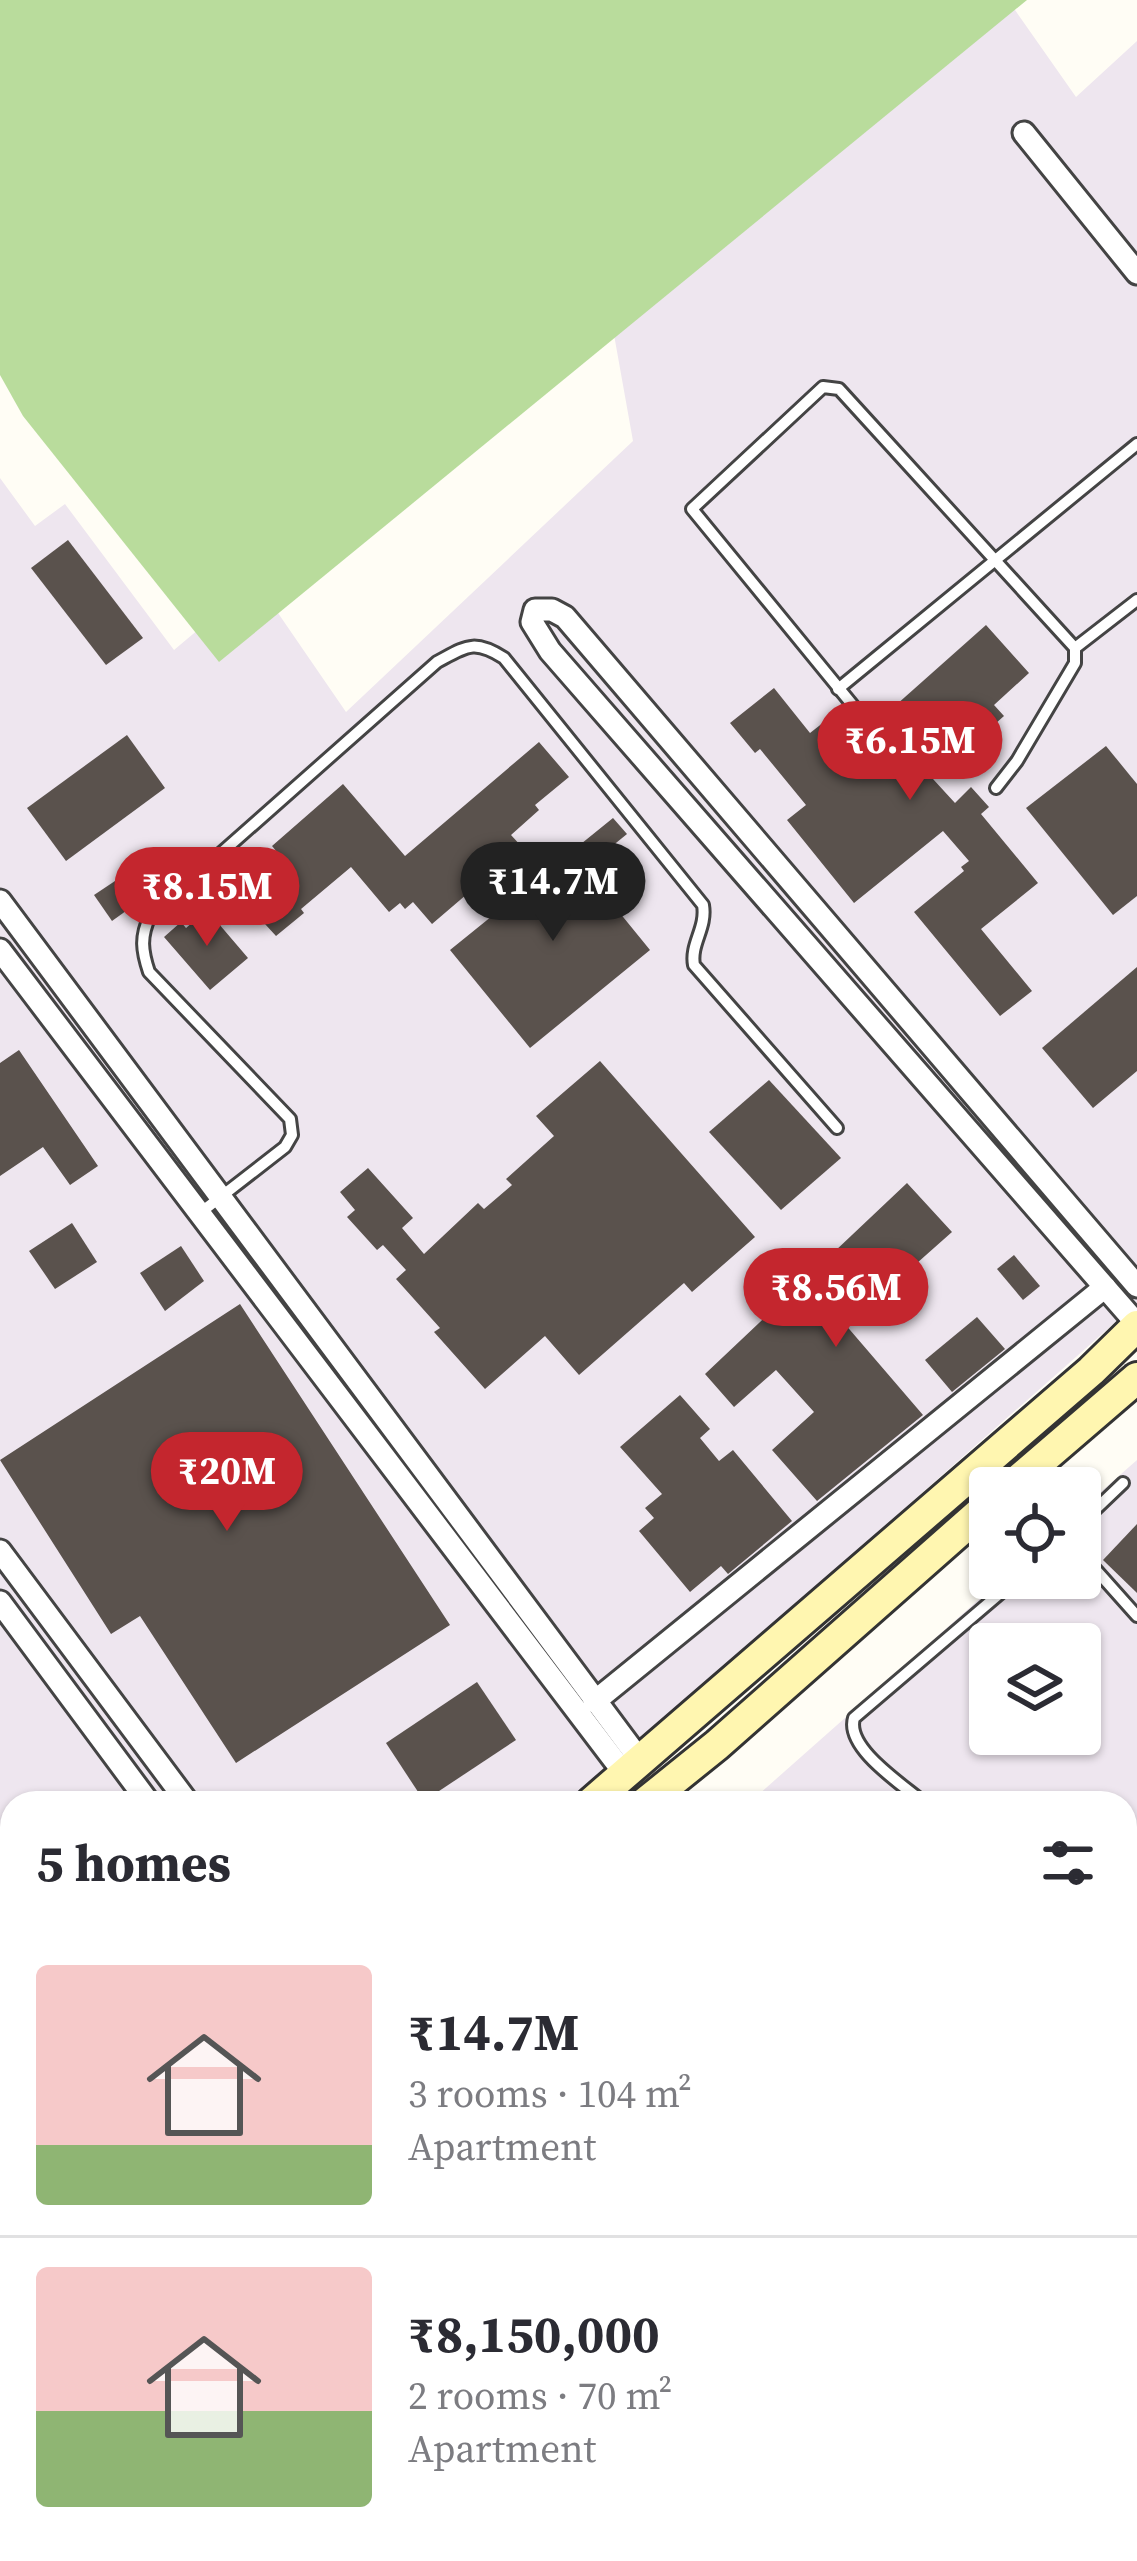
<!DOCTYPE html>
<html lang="en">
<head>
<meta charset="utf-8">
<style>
	:root { --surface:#fff; --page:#f7f7f7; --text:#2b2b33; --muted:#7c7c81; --line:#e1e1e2; --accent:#c4262e }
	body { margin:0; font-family:"Source Serif 4",serif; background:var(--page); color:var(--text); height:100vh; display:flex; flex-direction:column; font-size:45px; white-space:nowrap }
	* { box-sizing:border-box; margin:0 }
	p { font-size:39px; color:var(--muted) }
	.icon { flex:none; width:66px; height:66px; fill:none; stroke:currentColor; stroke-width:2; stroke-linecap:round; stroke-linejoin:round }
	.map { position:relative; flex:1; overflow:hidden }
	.drawer { position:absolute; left:0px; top:1791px; width:1137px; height:771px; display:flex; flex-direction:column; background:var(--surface); border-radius:36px 36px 0 0; box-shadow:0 3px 9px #0004 }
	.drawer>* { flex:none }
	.fabs { position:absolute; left:969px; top:1467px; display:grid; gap:24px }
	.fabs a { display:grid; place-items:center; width:132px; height:132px; border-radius:12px; background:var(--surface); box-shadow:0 3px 9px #0004; font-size:60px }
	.price { position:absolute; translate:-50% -102px; padding:0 27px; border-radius:42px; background:var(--accent); color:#fff; font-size:39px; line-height:78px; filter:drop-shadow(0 3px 6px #0008) }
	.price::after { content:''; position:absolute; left:50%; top:72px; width:36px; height:27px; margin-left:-18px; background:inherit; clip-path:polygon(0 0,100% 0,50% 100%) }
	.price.selected { background:#222; color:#fff }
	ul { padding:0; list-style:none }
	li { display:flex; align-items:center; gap:36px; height:300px; padding:0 36px }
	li+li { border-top:3px solid var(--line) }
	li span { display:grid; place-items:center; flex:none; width:336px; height:240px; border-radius:12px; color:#555 }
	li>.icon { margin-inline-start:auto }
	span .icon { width:144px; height:144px; fill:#fffc; stroke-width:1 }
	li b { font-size:51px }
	h2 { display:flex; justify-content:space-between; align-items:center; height:144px; padding:0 36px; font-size:51px }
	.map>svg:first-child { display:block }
</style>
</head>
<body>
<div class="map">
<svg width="1137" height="2561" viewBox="0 0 1137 2561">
	<rect width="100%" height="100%" fill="#fffdf5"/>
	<!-- industrial -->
	<g fill="#eee6ef" fill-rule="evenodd">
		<polygon points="1008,0 1076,97 1137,41 1137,1303 571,1803 12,1803 12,2298 0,2308 0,478 35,526 65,504 174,650 256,581 346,712 633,441 586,178"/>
		<path d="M1137,1460v1101h-1137v-97l12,-10v96h1113v-747h-376l254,-225h77v-68zM990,1644h90v90h-90z"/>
	</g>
	<!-- forest -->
	<polygon fill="#b9dc9c" points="0,0 1027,0 219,662 23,416 0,375"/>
	<!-- building -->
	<g fill="#5a524d">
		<polygon points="68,540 143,638 106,665 31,568"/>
		<polygon points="986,625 1029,673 994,705 1004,716 933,779 955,803 971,787 989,807 981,814 1038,883 981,929 1032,991 1000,1016 914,912 964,871 961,867 969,861 943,831 854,903 787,820 806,805 760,749 755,753 730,723 774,688 810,733 824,722 858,763 876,749 885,750 891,745 890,736 878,721"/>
		<polygon points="127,735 165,788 66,861 27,808"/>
		<polygon points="539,742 569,777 535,805 539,810 511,835 522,847 432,924 413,902 405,909 400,903 389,912 351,867 301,909 304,913 276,936 254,912 297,876 272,846 343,784 405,856"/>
		<polygon points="1106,746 1137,784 1137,896 1113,915 1026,808"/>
		<polygon points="613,818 627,834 584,869 650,950 530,1048 450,950"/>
		<polygon points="118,879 137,903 112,921 94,895"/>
		<polygon points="207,910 248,958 210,990 164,937 181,922 186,928"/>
		<polygon points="1137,967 1137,1071 1093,1108 1042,1048"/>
		<polygon points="19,1050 98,1166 70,1185 43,1147 0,1176 0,1063"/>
		<polygon points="600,1061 755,1237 692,1292 684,1283 579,1375 545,1336 485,1389 434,1332 440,1328 396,1279 406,1270 383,1245 377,1250 347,1217 355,1210 340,1192 368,1168 413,1218 402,1228 424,1254 478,1203 484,1209 512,1185 506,1179 554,1136 536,1116"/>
		<polygon points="769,1080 841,1158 781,1210 709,1132"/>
		<polygon points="907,1183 952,1232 908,1271 899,1260 838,1316 923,1415 817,1501 772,1450 814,1412 776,1370 734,1407 705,1374"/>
		<polygon points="72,1223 97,1262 55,1289 29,1251"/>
		<polygon points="181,1246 204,1281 165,1311 140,1273"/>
		<polygon points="1014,1255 1040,1286 1023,1300 997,1269"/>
		<polygon points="240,1304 450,1625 236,1763 140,1616 111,1634 0,1460"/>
		<polygon points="977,1317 1005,1349 952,1392 925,1360"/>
		<polygon points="680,1395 710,1429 700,1438 719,1461 733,1450 792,1521 728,1574 721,1566 690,1592 639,1531 654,1518 645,1508 662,1494 620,1447"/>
		<polygon points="1137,1524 1137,1593 1103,1560"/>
		<polygon points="477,1682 516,1740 424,1801 386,1743"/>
	</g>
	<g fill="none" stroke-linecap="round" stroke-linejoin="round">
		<defs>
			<g id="lane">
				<polyline points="838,689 1137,444"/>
				<polyline points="882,741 692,509 823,387 839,389 1075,648 1137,600"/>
				<polyline points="996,788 1017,761 1075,663 1075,648"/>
				<path d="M200,1213l85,-66 7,-12 -2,-16 -141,-147c-7,-21 -9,-35 1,-56l287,-254c30,-16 37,-23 67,-4l199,247c4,23 -13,39 -9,60l143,163"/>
				<polyline points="1080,1524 1123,1483"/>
				<polyline points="1080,1552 1137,1616"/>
				<path d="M924,1803c-22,-19 -79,-55 -70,-85l164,-140"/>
				<polyline points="355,2550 362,2561"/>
				<polyline points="649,2550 657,2561"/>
				<polyline points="786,2550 794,2561"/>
				<polyline points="287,2561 302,2550"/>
			</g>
			<g id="street">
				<polyline points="1024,133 1137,273"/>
				<polyline points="0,901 640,1760"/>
				<polyline points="0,950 624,1773"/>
				<polyline points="1137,1286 565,617 552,610 535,610 532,622 550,651 1137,1324"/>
				<polyline points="0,1551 188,1803"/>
				<polyline points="0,1602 149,1803"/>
				<polyline points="594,1702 1105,1287"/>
				<polyline points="692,2550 701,2561"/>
				<polyline points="730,2550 738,2561"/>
			</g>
			<g id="secondary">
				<polyline points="1009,1488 1137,1378"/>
				<polyline points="591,1803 1091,1371 1137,1326"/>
				<polyline points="645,1803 717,1745 990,1504"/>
				<polyline points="0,2333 12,2323"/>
				<polyline points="0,2379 12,2369"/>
			</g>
		</defs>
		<!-- lane casing -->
		<use href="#lane" stroke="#444" stroke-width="16"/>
		<!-- street casing -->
		<use href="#street" stroke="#444" stroke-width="27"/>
		<!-- secondary casing -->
		<use href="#secondary" stroke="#333" stroke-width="36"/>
		<!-- lane -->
		<use href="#lane" stroke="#fff" stroke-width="10"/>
		<!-- street -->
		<use href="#street" stroke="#fff" stroke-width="21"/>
		<!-- secondary -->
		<use href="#secondary" stroke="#fff6b0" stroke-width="30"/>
	</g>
</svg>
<div class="fabs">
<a><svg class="icon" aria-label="locate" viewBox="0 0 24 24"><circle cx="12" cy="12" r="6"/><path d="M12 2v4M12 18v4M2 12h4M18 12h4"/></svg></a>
<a><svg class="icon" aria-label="layers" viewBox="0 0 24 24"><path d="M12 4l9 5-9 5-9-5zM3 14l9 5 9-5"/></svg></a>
</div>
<b class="price" style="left:910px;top:803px">₹6.15M</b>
<b class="price selected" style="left:553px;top:944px">₹14.7M</b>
<b class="price" style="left:207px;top:949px">₹8.15M</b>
<b class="price" style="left:836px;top:1350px">₹8.56M</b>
<b class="price" style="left:227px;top:1534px">₹20M</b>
<section class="drawer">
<h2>5 homes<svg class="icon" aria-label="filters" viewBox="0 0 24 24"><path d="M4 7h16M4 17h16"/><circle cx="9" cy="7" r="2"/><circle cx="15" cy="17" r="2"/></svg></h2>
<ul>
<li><span style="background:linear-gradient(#f6c9c9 75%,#8fb573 0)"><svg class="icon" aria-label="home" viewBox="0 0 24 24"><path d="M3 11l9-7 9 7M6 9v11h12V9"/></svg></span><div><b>₹14.7M</b><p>3 rooms · 104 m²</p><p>Apartment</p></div></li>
<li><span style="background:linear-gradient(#f6c9c9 60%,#8fb573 0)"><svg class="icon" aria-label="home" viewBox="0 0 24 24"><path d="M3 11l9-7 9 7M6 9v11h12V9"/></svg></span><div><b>₹8,150,000</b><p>2 rooms · 70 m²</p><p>Apartment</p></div></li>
</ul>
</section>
</div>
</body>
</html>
